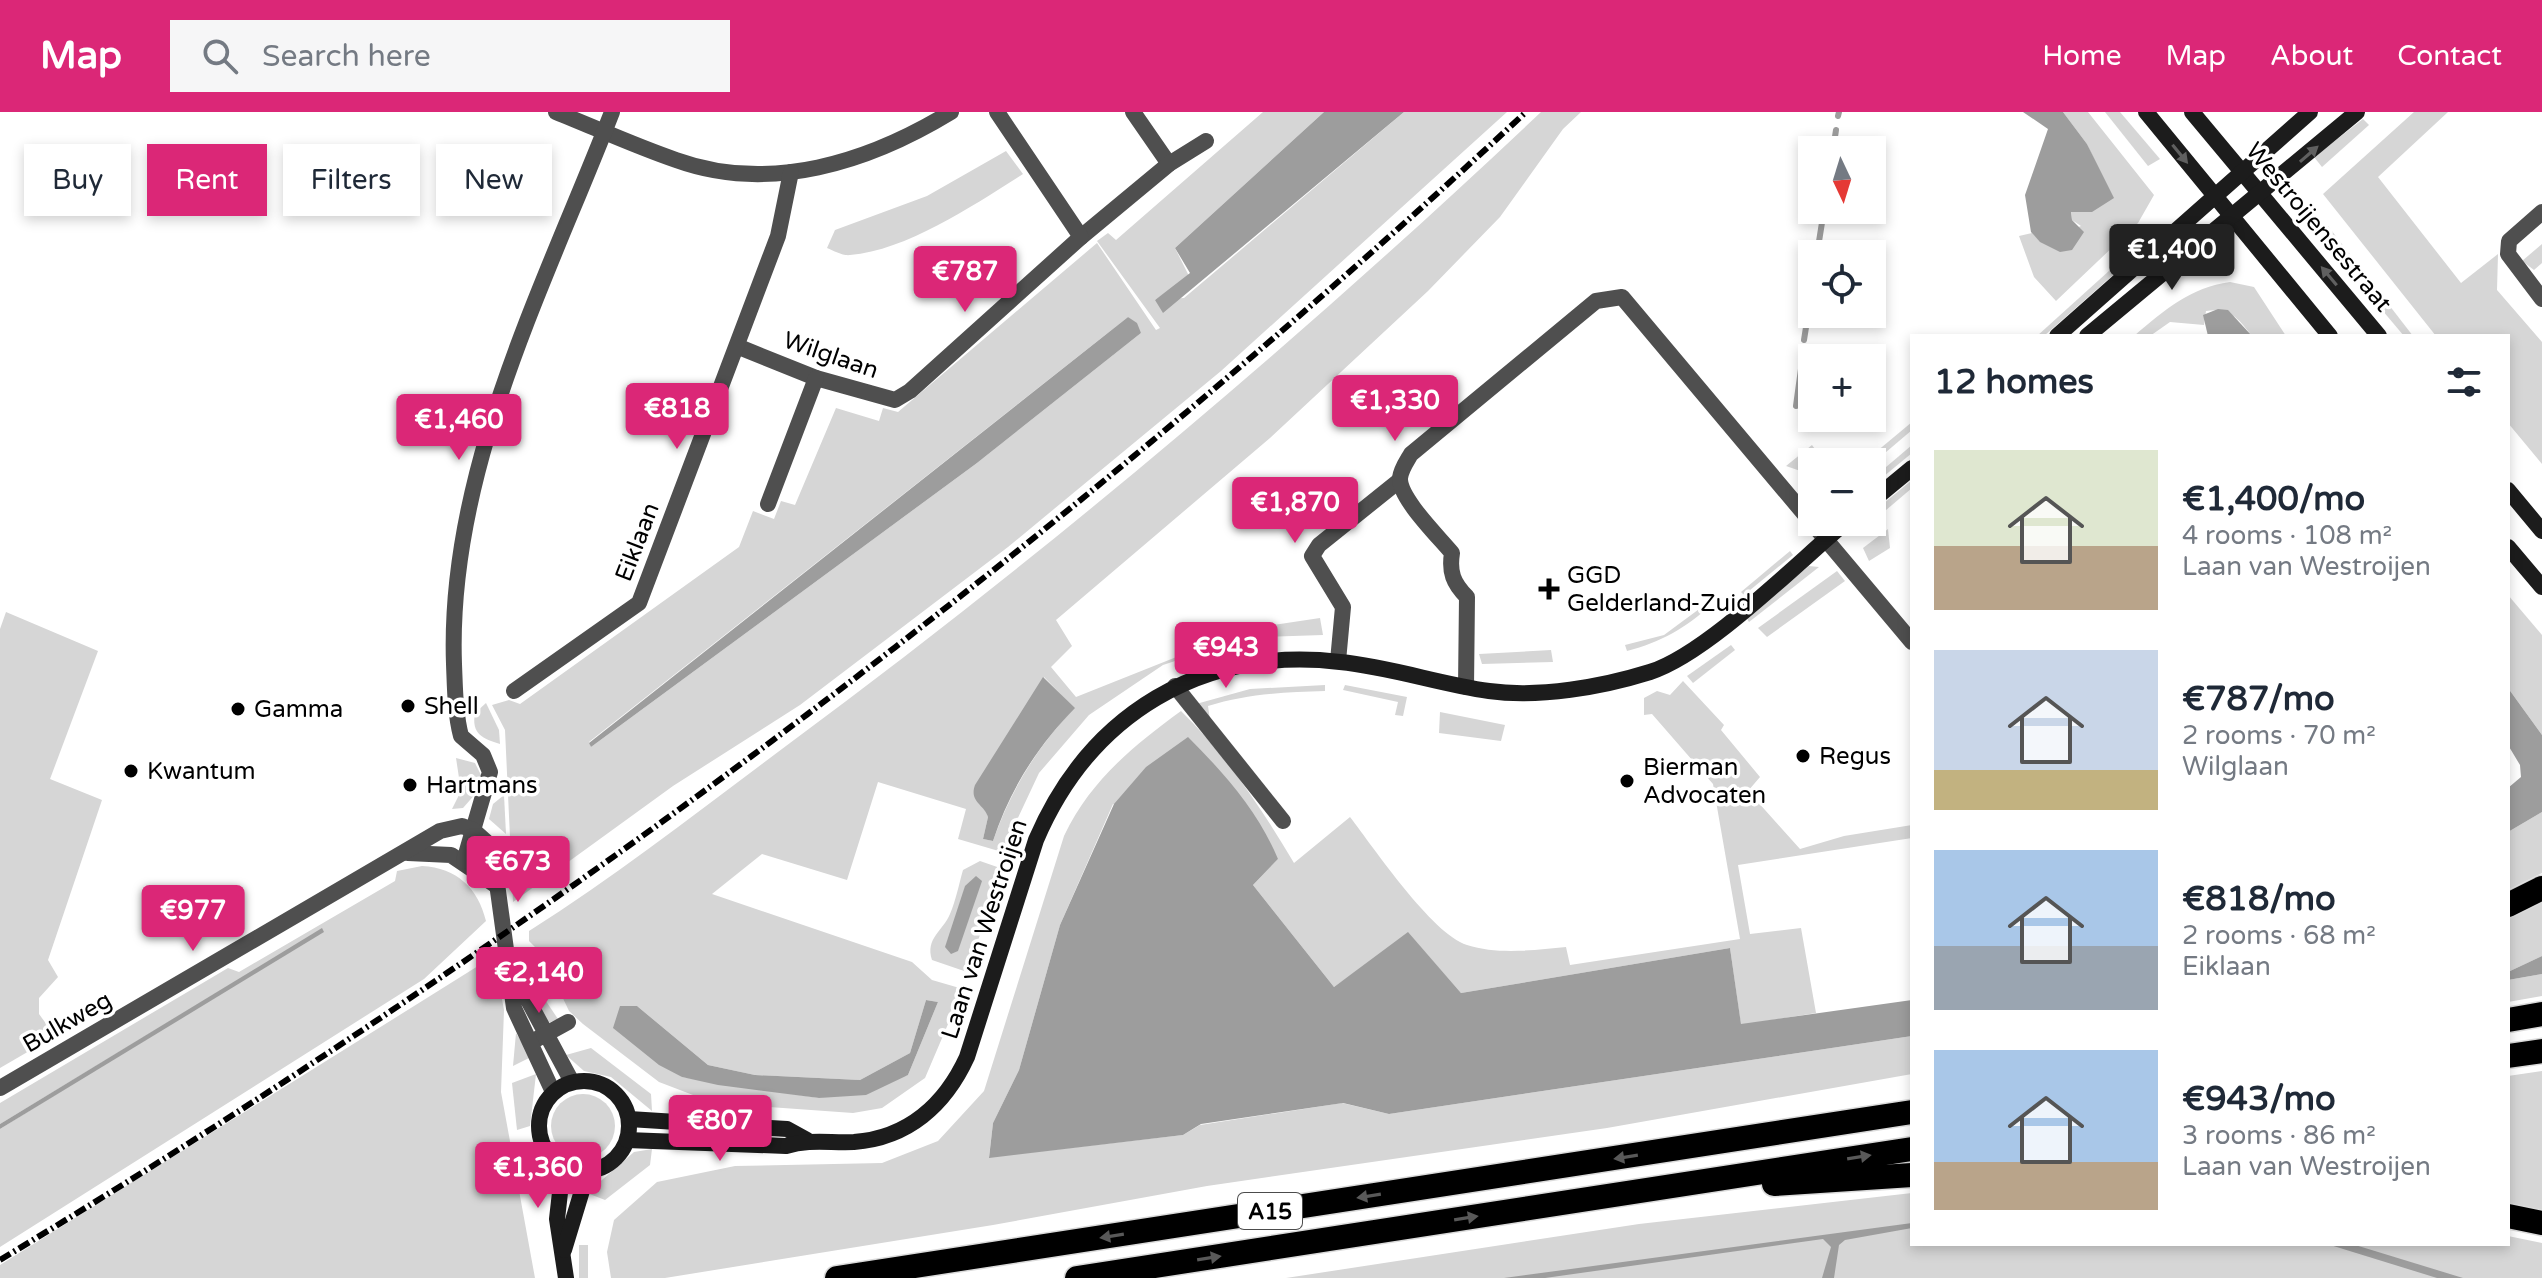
<!DOCTYPE html>
<html lang="en">
<head>
<meta charset="utf-8">
<style>
	:root { --surface:#fff; --page:#f6f6f7; --text:#1f2937; --muted:#747a83; --accent:#db2777 }
	body { margin:0; font-family:"Varela Round",sans-serif; background:var(--page); color:var(--text); height:100vh; display:flex; flex-direction:column; font-size:30px; white-space:nowrap }
	* { box-sizing:border-box; margin:0 }
	p { font-size:26px; color:var(--muted) }
	.icon { flex:none; width:44px; height:44px; fill:none; stroke:currentColor; stroke-width:2; stroke-linecap:round; stroke-linejoin:round }
	.map { position:relative; flex:1; overflow:hidden }
	.panel { position:absolute; left:1910px; top:222px; width:600px; height:912px; display:flex; flex-direction:column; background:var(--surface); border-radius:0px; box-shadow:0 4px 12px #0003 }
	.panel>* { flex:none }
	.top-card { position:absolute; left:24px; top:32px; width:760px; height:72px; display:flex; gap:16px }
	.needle { width:52px; rotate:176deg }
	.tools { position:absolute; left:1798px; top:24px; display:grid; gap:16px }
	.tools a { display:grid; place-items:center; width:88px; height:88px; border-radius:0px; background:var(--surface); box-shadow:0 4px 12px #0003; font-size:40px }
	.price { position:absolute; translate:-50% -68px; padding:0 18px; border-radius:8px; background:var(--accent); color:#fff; font-size:26px; line-height:52px; filter:drop-shadow(0 2px 4px #0008) }
	.price::after { content:''; position:absolute; left:50%; top:48px; width:24px; height:18px; margin-left:-12px; background:inherit; clip-path:polygon(0 0,100% 0,50% 100%) }
	.price.on { background:#222; color:#fff }
	ul { padding:0; list-style:none }
	li { display:flex; align-items:center; gap:24px; height:200px; padding:0 24px }
	li span { display:grid; place-items:center; flex:none; width:224px; height:160px; border-radius:0px; color:#555 }
	li>.icon { margin-inline-start:auto }
	span .icon { width:96px; height:96px; fill:#fffc; stroke-width:1 }
	li b { font-size:34px }
	h2 { display:flex; justify-content:space-between; align-items:center; height:96px; padding:0 24px; font-size:34px }
	.tag { padding:0 28px; border-radius:0px; background:var(--surface); box-shadow:0 4px 12px #0003; font-size:28px; line-height:72px }
	.tag.on { background:var(--accent); color:#fff }
	header { display:flex; align-items:center; gap:48px; box-sizing:border-box; height:112px; padding:0 40px; background:var(--accent); color:#fff }
	header strong { font-size:38px }
	nav { display:flex; gap:44px; margin-inline-start:auto; font-size:28px }
	.search { width:560px; height:72px; background:var(--page); display:flex; align-items:center; gap:20px; box-sizing:border-box; padding:0 28px; border-radius:0px; color:var(--muted); font-size:30px }
	.map>svg:first-child { display:block }
</style>
</head>
<body>
<header>
<strong>Map</strong>
<div class="search"><svg class="icon" aria-label="search" viewBox="0 0 24 24"><circle cx="10" cy="10" r="6"/><path d="M15 15l6 6"/></svg>Search here</div>
<nav><a>Home</a><a>Map</a><a>About</a><a>Contact</a></nav>
</header>
<div class="map">
<svg width="2542" height="1166" viewBox="0 0 2542 1166">
	<rect width="100%" height="100%" fill="#fff"/>
	<!-- green -->
	<g fill="#d6d6d6" fill-rule="evenodd">
		<path d="M1263,0h61l-149,136 14,28 -34,24 29,-2 220,-186h103l-286,259 -213,176 -208,158 -127,81 -160,116 -8,-172 -13,-25 17,-5 11,4 219,-157 14,-36 21,8 7,-18 14,4 41,-97 43,13 4,-13 15,4 199,-169 59,87 4,-2 -63,-87 11,-8 8,7zM1128,205l13,16 -164,130 -386,284 -2,-5z"/>
		<path d="M1541,0h40l-18,17 -63,88 -72,74 -158,147 -214,182 16,26 -21,21 25,30 128,-51 1,5 -42,14 -74,50 -50,58 -37,79 -44,-13 8,-30 -88,-27 -31,98 -85,-26 -50,40 200,68 20,18 31,9 -38,89 -43,30 -29,5 -139,-10 -55,-21 -76,-58 -14,-13 -27,-57 -13,-13v-10c90,-57 175,-124 261,-188 262,-194 514,-407 751,-631zM1044,565l30,31c-37,40 -63,81 -81,133l-10,-2 5,-22 -2,-6zM926,888l12,2 -30,73 -89,23 -137,-21 -45,-71 71,59 47,10 105,5 50,-27z"/>
		<polygon points="2063,0 2088,0 2154,83 2138,111 2056,189 2034,165 2019,124 2032,121 2041,130 2081,114 2072,108 2071,99 2104,69 2087,32"/>
		<polygon points="2105,0 2120,0 2160,47 2148,54"/>
		<polygon points="2414,0 2448,0 2378,65 2461,171 2498,142 2497,178 2542,230 2542,352 2508,311 2508,224 2436,224 2323,82"/>
		<polygon points="2363,7 2369,13 2322,55 2314,45"/>
		<path d="M1006,39l17,23c-48,30 -115,76 -173,81 -7,1 -16,-4 -23,-7l8,-18 92,-34z"/>
		<polygon points="2328,114 2413,224 2404,224 2317,121"/>
		<polygon points="2151,121 2155,126 2044,224 2037,224"/>
		<polygon points="2542,132 2542,151 2534,158 2522,149"/>
		<path d="M2230,170l24,5 32,49h-34c-14,-18 -22,-29 -46,-25l-2,14 -34,-3 -20,14h-16c29,-25 57,-49 96,-54z"/>
		<polygon points="1912,310 1912,318 1872,352 1864,350"/>
		<polygon points="1812,333 1824,350 1812,350 1812,363 1786,354"/>
		<polygon points="1912,333 1912,341 1872,374 1872,367"/>
		<polygon points="1912,368 1912,376 1872,410 1872,401"/>
		<polygon points="1888,417 1890,436 1869,449 1863,436"/>
		<polygon points="1790,439 1793,443 1744,483 1741,480"/>
		<polygon points="1809,454 1819,455 1749,510 1746,505"/>
		<polygon points="1837,459 1845,469 1767,525 1758,516"/>
		<polygon points="2508,483 2542,523 2542,623 2508,576"/>
		<path d="M1710,489l2,3c-26,24 -51,38 -85,47l-2,-6 39,-10z"/>
		<polygon points="6,500 98,539 50,667 102,688 48,848 58,865 39,886 39,902 55,924 0,956 0,517"/>
		<polygon points="1320,506 1323,523 1260,525 1254,516"/>
		<polygon points="1731,533 1735,538 1693,571 1687,564"/>
		<polygon points="1551,538 1553,550 1482,552 1479,542"/>
		<path d="M1683,569l41,44 -3,5 39,47 -12,14 52,58 44,-13 68,-11v13l-174,27 12,69 51,-6 15,85 -75,12 -11,-77 -269,45 -52,-59 -75,53 -81,-102 25,-26 -165,-55 -53,121 -41,145 -26,53 -4,34 194,-22 17,-10 142,-22 47,11 523,-78v38l-305,54 -400,58 -214,39 -328,53h-54l-4,-26 7,-32 43,-38 78,-16 147,-3 56,-22 46,-50 80,-255c26,-55 69,-90 117,-125 45,44 81,98 113,152l56,-46c24,31 82,117 117,128 31,10 67,5 99,2l4,18 170,-26 -27,-155 -61,-70 -8,1v-17l13,-7 13,4z"/>
		<path d="M1325,573v6c-41,1 -79,3 -117,15l2,14 -14,-16 54,-15z"/>
		<polygon points="1345,573 1407,585 1403,604 1395,603 1398,590 1343,578"/>
		<path d="M486,591l13,27 1,14c-17,-5 -29,-10 -25,-31z"/>
		<polygon points="1440,600 1505,613 1501,629 1439,621"/>
		<polygon points="456,646 475,651 482,665 477,680 463,696 452,697 461,679"/>
		<polygon points="504,683 506,722 489,707 493,692"/>
		<polygon points="2542,700 2542,761 2508,778 2508,720"/>
		<path d="M980,749l23,8 -36,103 -35,-12c-7,-22 11,-29 18,-46 6,-14 9,-30 13,-44z"/>
		<path d="M422,754c35,2 56,22 64,55l-62,58 -424,268v-118l324,-201 -324,196v-21l228,-135 11,4 156,-91 2,-10z"/>
		<polygon points="2542,788 2542,844 2508,860 2508,805"/>
		<polygon points="494,844 504,898 501,980 535,1166 0,1166 0,1153"/>
		<polygon points="523,855 558,907 548,911 520,856"/>
		<polygon points="2542,862 2542,884 2508,890 2508,868"/>
		<polygon points="516,921 531,945 513,954"/>
		<polygon points="591,936 651,982 652,999 611,965 584,959 566,943"/>
		<polygon points="2542,959 2542,1104 2508,1096 2508,964"/>
		<polygon points="536,962 530,1014 517,1018 512,971"/>
		<circle cx="583" cy="1014" r="32"/>
		<polygon points="652,1037 650,1053 605,1088 587,1081 634,1040"/>
		<polygon points="533,1039 555,1076 530,1074 519,1044"/>
		<polygon points="1912,1081 1912,1132 2508,1132 2508,1124 2542,1131 2542,1166 1286,1166 1639,1112"/>
		<rect x="579" y="1133" width="9" height="33"/>
	</g>
	<!-- water -->
	<g fill="#9d9d9d">
		<polygon points="1324,0 1404,0 1163,201 1155,188 1190,161 1175,136"/>
		<polygon points="2023,0 2063,0 2087,32 2114,86 2092,100 2071,100 2072,108 2084,120 2072,138 2060,140 2040,130 2031,120 2025,83 2048,17"/>
		<polygon points="2218,197 2228,198 2252,224 2208,224 2203,203"/>
		<polygon points="1128,205 1137,211 1141,221 977,351 591,635 589,631"/>
		<path d="M1043,565l32,31c-38,39 -65,81 -82,133l-10,-2 5,-22c-4,-13 -19,-15 -13,-32z"/>
		<polygon points="2508,576 2542,623 2542,700 2508,720 2508,676 2521,665 2520,653 2508,633"/>
		<path d="M1188,625c37,37 70,74 90,122l-25,26 81,102 74,-55 53,61 269,-45 11,76 171,-24v36l-523,78 -46,-11 -142,21 -18,11 -194,23 4,-35 26,-53 41,-145 54,-121 32,-37z"/>
		<polygon points="976,764 982,769 958,839 951,842 945,835 965,774"/>
		<polygon points="322,816 324,820 0,1017 0,1012"/>
		<polygon points="2542,844 2542,862 2508,868 2508,860"/>
		<polygon points="926,888 938,890 908,963 866,983 819,986 718,973 682,965 659,953 613,916 620,894 637,894 708,953 755,963 860,968 910,941"/>
		<polygon points="1912,1111 1912,1116 1845,1128 1839,1133 1834,1166 1822,1166 1831,1135 1823,1127 1545,1166 1504,1166"/>
		<polygon points="2327,1132 2352,1132 2463,1166 2437,1166"/>
	</g>
	<g fill="none" stroke-linecap="round" stroke-linejoin="round">
		<!-- stream -->
		<g stroke="#9d9d9d" stroke-width="6">
			<polyline points="1838,4 1839,0"/>
			<polyline points="1833,38 1836,18"/>
			<polyline points="1817,142 1824,98"/>
			<polyline points="1804,228 1812,177"/>
			<polyline points="1796,294 1804,235"/>
		</g>
		<defs>
			<g id="highway">
				<polyline points="2508,793 2542,776"/>
				<polyline points="2508,908 2542,902"/>
				<polyline points="2508,944 2542,939"/>
				<polyline points="1774,1072 1912,1063"/>
				<polyline points="2508,1104 2542,1111"/>
				<polyline points="837,1166 1912,1000"/>
				<polyline points="1077,1166 1912,1037"/>
			</g>
		</defs>
		<!-- highway casing -->
		<use href="#highway" stroke="#dbdbdb" stroke-width="27"/>
		<!-- street -->
		<g stroke="#4f4f4f" stroke-width="16">
			<path d="M556,0c40,16 79,34 120,48 94,34 193,2 275,-48"/>
			<polyline points="1133,0 1169,52"/>
			<polyline points="2542,100 2509,129 2508,142 2542,187"/>
			<polyline points="1081,125 1169,52 1206,29"/>
			<polyline points="739,235 816,266 895,288 910,279 1081,125 997,0"/>
			<polyline points="768,392 816,266"/>
			<polyline points="1338,549 1343,495 1312,444 1319,433 1400,368"/>
			<polyline points="1175,574 1283,709"/>
			<path d="M1466,575l1,-90c-14,-14 -18,-25 -15,-44 -14,-17 -53,-55 -52,-75 1,-9 7,-17 11,-24l185,-153 26,-4 290,345"/>
			<polyline points="514,579 639,491 778,124 791,60"/>
			<polyline points="408,741 451,743 494,772"/>
			<path d="M464,749l26,-89 -7,-17 -22,-19c-6,-23 -6,-48 -7,-72 -7,-192 90,-377 158,-552"/>
			<polyline points="512,871 529,890 572,970"/>
			<polyline points="537,927 568,910"/>
			<polyline points="0,976 440,719 462,714 473,718 492,735 514,896 553,980"/>
		</g>
		<!-- secondary -->
		<g stroke="#1c1c1c" stroke-width="16">
			<polyline points="2146,0 2330,224"/>
			<polyline points="2192,0 2379,224"/>
			<polyline points="2057,224 2310,0"/>
			<polyline points="2087,224 2357,0"/>
			<polyline points="2508,378 2542,419"/>
			<polyline points="1872,389 1912,356"/>
			<polyline points="2508,435 2542,475"/>
			<circle cx="584" cy="1014" r="45"/>
			<polyline points="629,1007 787,1017 807,1028"/>
			<path d="M627,1028l159,6c23,-7 43,-3 68,-4 54,-4 91,-37 113,-85l69,-217c54,-126 166,-194 304,-178 51,5 99,22 149,29 50,7 113,-4 161,-19 57,-18 147,-109 196,-150"/>
			<polyline points="563,1054 557,1107 566,1166"/>
			<polyline points="564,1138 588,1059"/>
		</g>
		<!-- highway -->
		<use href="#highway" stroke="#000" stroke-width="24"/>
		<!-- rail -->
		<path stroke="#000" stroke-width="6" stroke-dasharray="12 4 2 4" stroke-linecap="butt" d="M0,1148c547,-330 1058,-713 1526,-1148"/>
	</g>
	<!-- one-way arrows -->
	<defs><path id="oneway-solid" d="M-6-.8H1V-3.2L6.5 0L1 3.2V.8H-6Z" transform="scale(2)"/></defs>
	<g fill="#606060">
		<use href="#oneway-solid" transform="translate(2180 42) rotate(51)"/>
		<use href="#oneway-solid" transform="translate(2309 42) rotate(-41)"/>
		<use href="#oneway-solid" transform="translate(2329 164) rotate(-130)"/>
	</g>
	<g fill="#595959">
		<use href="#oneway-solid" transform="translate(1626 1045) rotate(171)"/>
		<use href="#oneway-solid" transform="translate(1859 1045) rotate(-9)"/>
		<use href="#oneway-solid" transform="translate(1369 1084) rotate(171)"/>
		<use href="#oneway-solid" transform="translate(1466 1106) rotate(-9)"/>
		<use href="#oneway-solid" transform="translate(1112 1124) rotate(171)"/>
		<use href="#oneway-solid" transform="translate(1209 1146) rotate(-9)"/>
	</g>
	<!-- markers -->
	<g fill="#000" stroke="#fff" stroke-width="3">
		<path d="M1545 465h8v8h8v8h-8v8h-8v-8h-8v-8h8z"/>
		<circle cx="408" cy="594" r="8"/>
		<circle cx="238" cy="597" r="8"/>
		<circle cx="1803" cy="644" r="8"/>
		<circle cx="131" cy="659" r="8"/>
		<circle cx="1627" cy="669" r="8"/>
		<circle cx="410" cy="673" r="8"/>
	</g>
	<g text-anchor="middle" stroke-width="7" stroke-linejoin="round" paint-order="stroke">
		<!-- shield labels -->
		<rect fill="#fff" stroke="#4c4c4c" stroke-width="2" x="1238" y="1081" width="64" height="36" rx="6"/>
		<g font-size="22" font-weight="bold" fill="#000">
			<text x="1270" y="1107">A15</text>
		</g>
		<!-- street labels -->
		<g font-size="24" fill="#000" stroke="#fff">
			<text transform="translate(2319 115) rotate(50)" y="8">Westroijensestraat</text>
			<text transform="translate(831 243) rotate(19)" y="8">Wilglaan</text>
			<text transform="translate(637 430) rotate(-69)" y="8">Eiklaan</text>
			<text transform="translate(984 817) rotate(-72)" y="8">Laan van Westroijen</text>
			<text transform="translate(67 910) rotate(-30)" y="8">Bulkweg</text>
		</g>
		<!-- poi labels -->
		<g font-size="24" fill="#000" stroke="#fff" text-anchor="start">
			<text x="1567" y="471">GGD<tspan x="1567" dy="28">Gelderland-Zuid</tspan></text>
			<text x="424" y="602">Shell</text>
			<text x="254" y="605">Gamma</text>
			<text x="1819" y="652">Regus</text>
			<text x="1643" y="663">Bierman<tspan x="1643" dy="28">Advocaten</tspan></text>
			<text x="147" y="667">Kwantum</text>
			<text x="426" y="681">Hartmans</text>
		</g>
	</g>
</svg>
<div class="tools">
<a><svg class="needle" viewBox="-14 -14 28 28"><path d="M0-13l5 13h-10z" fill="#e53935"/><path d="M0 13l5-13h-10z" fill="#747a83"/></svg></a>
<a><svg class="icon" aria-label="locate" viewBox="0 0 24 24"><circle cx="12" cy="12" r="6"/><path d="M12 2v4M12 18v4M2 12h4M18 12h4"/></svg></a>
<a>+</a>
<a>−</a>
</div>
<b class="price on" style="left:2172px;top:180px">€1,400</b>
<b class="price" style="left:965px;top:202px">€787</b>
<b class="price" style="left:1395px;top:331px">€1,330</b>
<b class="price" style="left:677px;top:339px">€818</b>
<b class="price" style="left:459px;top:350px">€1,460</b>
<b class="price" style="left:1295px;top:433px">€1,870</b>
<b class="price" style="left:1226px;top:578px">€943</b>
<b class="price" style="left:518px;top:792px">€673</b>
<b class="price" style="left:193px;top:841px">€977</b>
<b class="price" style="left:539px;top:903px">€2,140</b>
<b class="price" style="left:720px;top:1051px">€807</b>
<b class="price" style="left:538px;top:1098px">€1,360</b>
<div class="top-card">
<a class="tag">Buy</a>
<a class="tag on">Rent</a>
<a class="tag">Filters</a>
<a class="tag">New</a>
</div>
<section class="panel">
<h2>12 homes<svg class="icon" aria-label="filters" viewBox="0 0 24 24"><path d="M4 7h16M4 17h16"/><circle cx="9" cy="7" r="2"/><circle cx="15" cy="17" r="2"/></svg></h2>
<ul>
<li><span style="background:linear-gradient(#dfe7d0 60%,#b9a48a 0)"><svg class="icon" aria-label="home" viewBox="0 0 24 24"><path d="M3 11l9-7 9 7M6 9v11h12V9"/></svg></span><div><b>€1,400/mo</b><p>4 rooms · 108 m²</p><p>Laan van Westroijen</p></div></li>
<li><span style="background:linear-gradient(#c9d6e8 75%,#c2b280 0)"><svg class="icon" aria-label="home" viewBox="0 0 24 24"><path d="M3 11l9-7 9 7M6 9v11h12V9"/></svg></span><div><b>€787/mo</b><p>2 rooms · 70 m²</p><p>Wilglaan</p></div></li>
<li><span style="background:linear-gradient(#a9c7e8 60%,#9aa5b1 0)"><svg class="icon" aria-label="home" viewBox="0 0 24 24"><path d="M3 11l9-7 9 7M6 9v11h12V9"/></svg></span><div><b>€818/mo</b><p>2 rooms · 68 m²</p><p>Eiklaan</p></div></li>
<li><span style="background:linear-gradient(#a9c7e8 70%,#b9a48a 0)"><svg class="icon" aria-label="home" viewBox="0 0 24 24"><path d="M3 11l9-7 9 7M6 9v11h12V9"/></svg></span><div><b>€943/mo</b><p>3 rooms · 86 m²</p><p>Laan van Westroijen</p></div></li>
</ul>
</section>
</div>
</body>
</html>
